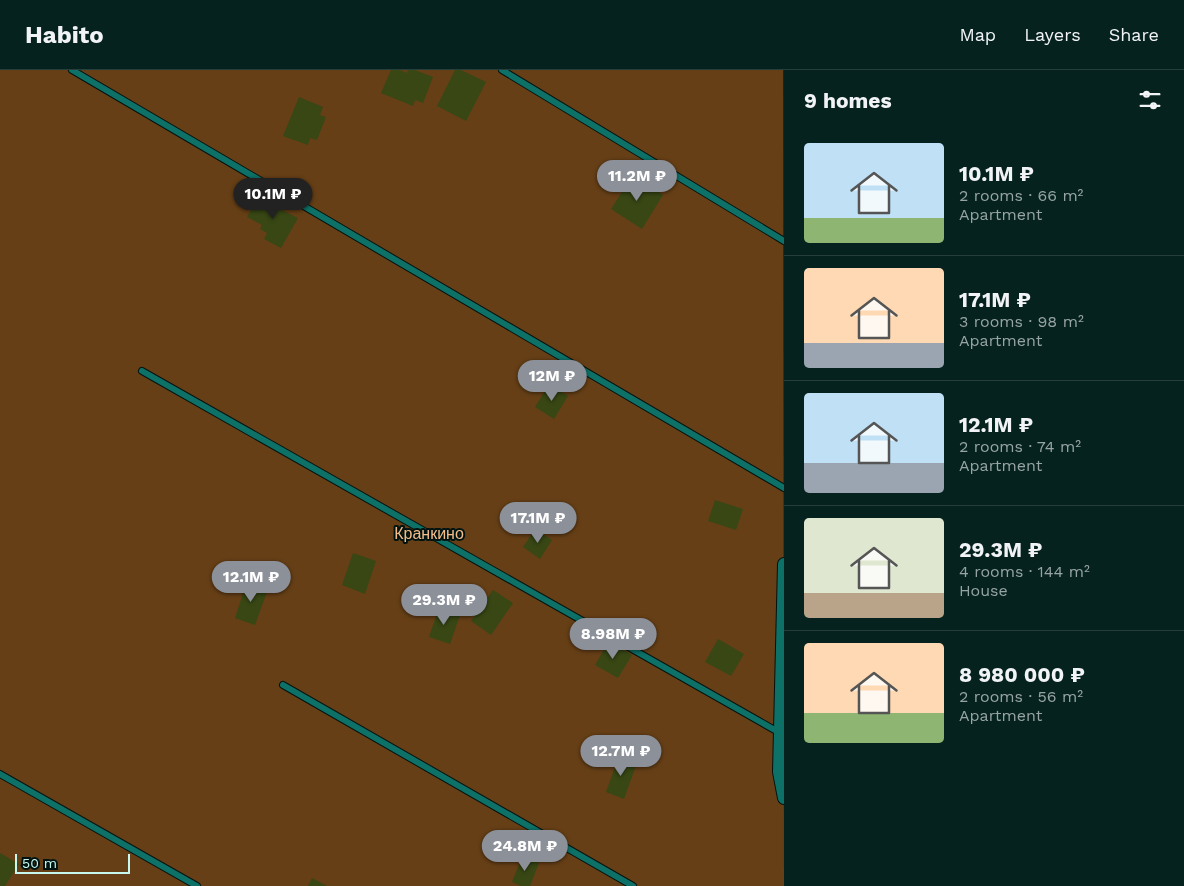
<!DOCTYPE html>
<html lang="en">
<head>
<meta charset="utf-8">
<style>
	:root { --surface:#05221e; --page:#132f2b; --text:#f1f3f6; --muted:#97a4a4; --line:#263f3c; --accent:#8c9099 }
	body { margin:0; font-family:"Work Sans",sans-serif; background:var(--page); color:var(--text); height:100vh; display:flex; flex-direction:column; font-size:19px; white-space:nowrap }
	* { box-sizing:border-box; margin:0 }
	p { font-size:16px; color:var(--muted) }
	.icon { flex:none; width:28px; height:28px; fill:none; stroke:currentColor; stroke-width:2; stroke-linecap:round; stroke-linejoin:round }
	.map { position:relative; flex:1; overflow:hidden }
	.drawer { display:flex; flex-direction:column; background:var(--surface); width:400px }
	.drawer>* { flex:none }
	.scale { position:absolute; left:15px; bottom:12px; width:115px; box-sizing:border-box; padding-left:5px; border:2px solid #c6f8f0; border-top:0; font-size:14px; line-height:18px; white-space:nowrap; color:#c6f8f0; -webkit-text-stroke:4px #001311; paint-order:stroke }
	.price { position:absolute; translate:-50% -42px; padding:0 11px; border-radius:18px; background:var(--accent); color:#fff; font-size:16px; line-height:32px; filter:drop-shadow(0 1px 2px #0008) }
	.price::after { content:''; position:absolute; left:50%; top:30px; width:15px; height:11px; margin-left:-8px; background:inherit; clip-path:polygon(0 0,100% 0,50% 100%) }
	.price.selected { background:#222; color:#fff }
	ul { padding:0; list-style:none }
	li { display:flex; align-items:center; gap:15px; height:125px; padding:0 20px }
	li+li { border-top:1px solid var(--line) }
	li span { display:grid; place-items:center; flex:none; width:140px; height:100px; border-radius:5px; color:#555 }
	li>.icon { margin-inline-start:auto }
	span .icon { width:60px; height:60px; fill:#fffc; stroke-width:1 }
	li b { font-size:21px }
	h2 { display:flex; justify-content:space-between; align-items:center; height:60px; padding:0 20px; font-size:21px }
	header { display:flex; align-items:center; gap:30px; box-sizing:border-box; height:70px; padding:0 25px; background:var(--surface); border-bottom:1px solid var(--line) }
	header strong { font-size:24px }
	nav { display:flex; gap:28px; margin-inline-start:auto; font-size:18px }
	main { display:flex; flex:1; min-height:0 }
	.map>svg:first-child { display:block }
</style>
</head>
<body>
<header>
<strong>Habito</strong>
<nav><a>Map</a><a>Layers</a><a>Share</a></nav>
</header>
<main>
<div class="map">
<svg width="784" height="816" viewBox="0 0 784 816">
	<rect width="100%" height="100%" fill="#072d28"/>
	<!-- green -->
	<polygon fill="#663f16" points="0,0 783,0 784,816 0,816"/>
	<!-- building -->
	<g fill="#384714">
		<polygon points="391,0 400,0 407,3 408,0 415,0 433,7 423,33 415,30 413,36 381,23"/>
		<polygon points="455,0 461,0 486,12 466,51 437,36"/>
		<polygon points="299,27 323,37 320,45 326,47 317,70 310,68 308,75 283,66"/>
		<polygon points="633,105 663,125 642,159 611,139"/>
		<polygon points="260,124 281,135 280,139 298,148 281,178 264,169 267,163 260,159 262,155 247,147"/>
		<polygon points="549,314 568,326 554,349 535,337"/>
		<polygon points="715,430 743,439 736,460 708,451"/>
		<polygon points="535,459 552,470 540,489 523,477"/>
		<polygon points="353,483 376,491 365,524 342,515"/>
		<polygon points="247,511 268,519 255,555 235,548"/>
		<polygon points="493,520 513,533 491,565 471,551"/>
		<polygon points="439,538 460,545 450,574 429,567"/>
		<polygon points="718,569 744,584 731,606 705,592"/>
		<polygon points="609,571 632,585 618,608 595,595"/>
		<polygon points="619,686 637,693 624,729 606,722"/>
		<polygon points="0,783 19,794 5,816 0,816"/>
		<polygon points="522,787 539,793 530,816 521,816 512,812"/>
		<polygon points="312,808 327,816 308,816"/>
	</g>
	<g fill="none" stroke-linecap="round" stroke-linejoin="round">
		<defs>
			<g id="service">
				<polyline points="72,0 784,418"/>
				<polyline points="502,0 784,171"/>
				<polyline points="142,301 780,663"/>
				<polyline points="283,615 633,816"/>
				<polyline points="0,704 197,816"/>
			</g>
			<polyline id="minor" points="784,494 779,702 784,728"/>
		</defs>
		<!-- service casing -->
		<use href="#service" stroke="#041210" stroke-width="8"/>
		<!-- minor casing -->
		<use href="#minor" stroke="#041210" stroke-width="14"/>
		<!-- service -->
		<use href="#service" stroke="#0d7167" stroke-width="6"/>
		<!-- minor -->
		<use href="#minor" stroke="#0d7167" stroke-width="12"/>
	</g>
	<g text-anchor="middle" stroke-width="4" stroke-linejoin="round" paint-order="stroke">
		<!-- park labels -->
		<g font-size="16" fill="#f4bc88" stroke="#001311">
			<text x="429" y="469">Кранкино</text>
		</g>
	</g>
</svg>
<div class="scale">50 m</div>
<b class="price" style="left:637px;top:132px">11.2M ₽</b>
<b class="price selected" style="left:273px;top:150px">10.1M ₽</b>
<b class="price" style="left:552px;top:332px">12M ₽</b>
<b class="price" style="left:538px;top:474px">17.1M ₽</b>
<b class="price" style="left:251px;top:533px">12.1M ₽</b>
<b class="price" style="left:444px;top:556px">29.3M ₽</b>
<b class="price" style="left:613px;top:590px">8.98M ₽</b>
<b class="price" style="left:621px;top:707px">12.7M ₽</b>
<b class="price" style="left:525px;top:802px">24.8M ₽</b>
</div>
<section class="drawer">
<h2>9 homes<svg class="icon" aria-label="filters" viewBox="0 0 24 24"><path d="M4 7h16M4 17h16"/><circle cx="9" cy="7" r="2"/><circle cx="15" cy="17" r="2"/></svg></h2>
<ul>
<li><span style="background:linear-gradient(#bfe0f5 75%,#8fb573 0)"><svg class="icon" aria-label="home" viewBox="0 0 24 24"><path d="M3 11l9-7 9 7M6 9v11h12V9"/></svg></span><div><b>10.1M ₽</b><p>2 rooms · 66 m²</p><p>Apartment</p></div></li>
<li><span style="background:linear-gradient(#ffd9b3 75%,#9aa5b1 0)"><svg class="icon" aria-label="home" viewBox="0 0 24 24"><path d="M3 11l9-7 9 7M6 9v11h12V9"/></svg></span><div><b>17.1M ₽</b><p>3 rooms · 98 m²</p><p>Apartment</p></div></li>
<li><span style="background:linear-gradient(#bfe0f5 70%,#9aa5b1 0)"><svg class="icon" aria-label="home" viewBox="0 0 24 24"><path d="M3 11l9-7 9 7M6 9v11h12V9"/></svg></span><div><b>12.1M ₽</b><p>2 rooms · 74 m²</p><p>Apartment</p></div></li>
<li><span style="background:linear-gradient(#dfe7d0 75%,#b9a48a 0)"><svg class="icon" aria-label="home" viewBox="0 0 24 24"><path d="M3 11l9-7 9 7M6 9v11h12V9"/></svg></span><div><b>29.3M ₽</b><p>4 rooms · 144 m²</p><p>House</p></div></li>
<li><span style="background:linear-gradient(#ffd9b3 70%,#8fb573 0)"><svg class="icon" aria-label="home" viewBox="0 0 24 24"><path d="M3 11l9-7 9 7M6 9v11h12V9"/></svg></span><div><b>8 980 000 ₽</b><p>2 rooms · 56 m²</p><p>Apartment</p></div></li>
</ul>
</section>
</main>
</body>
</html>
